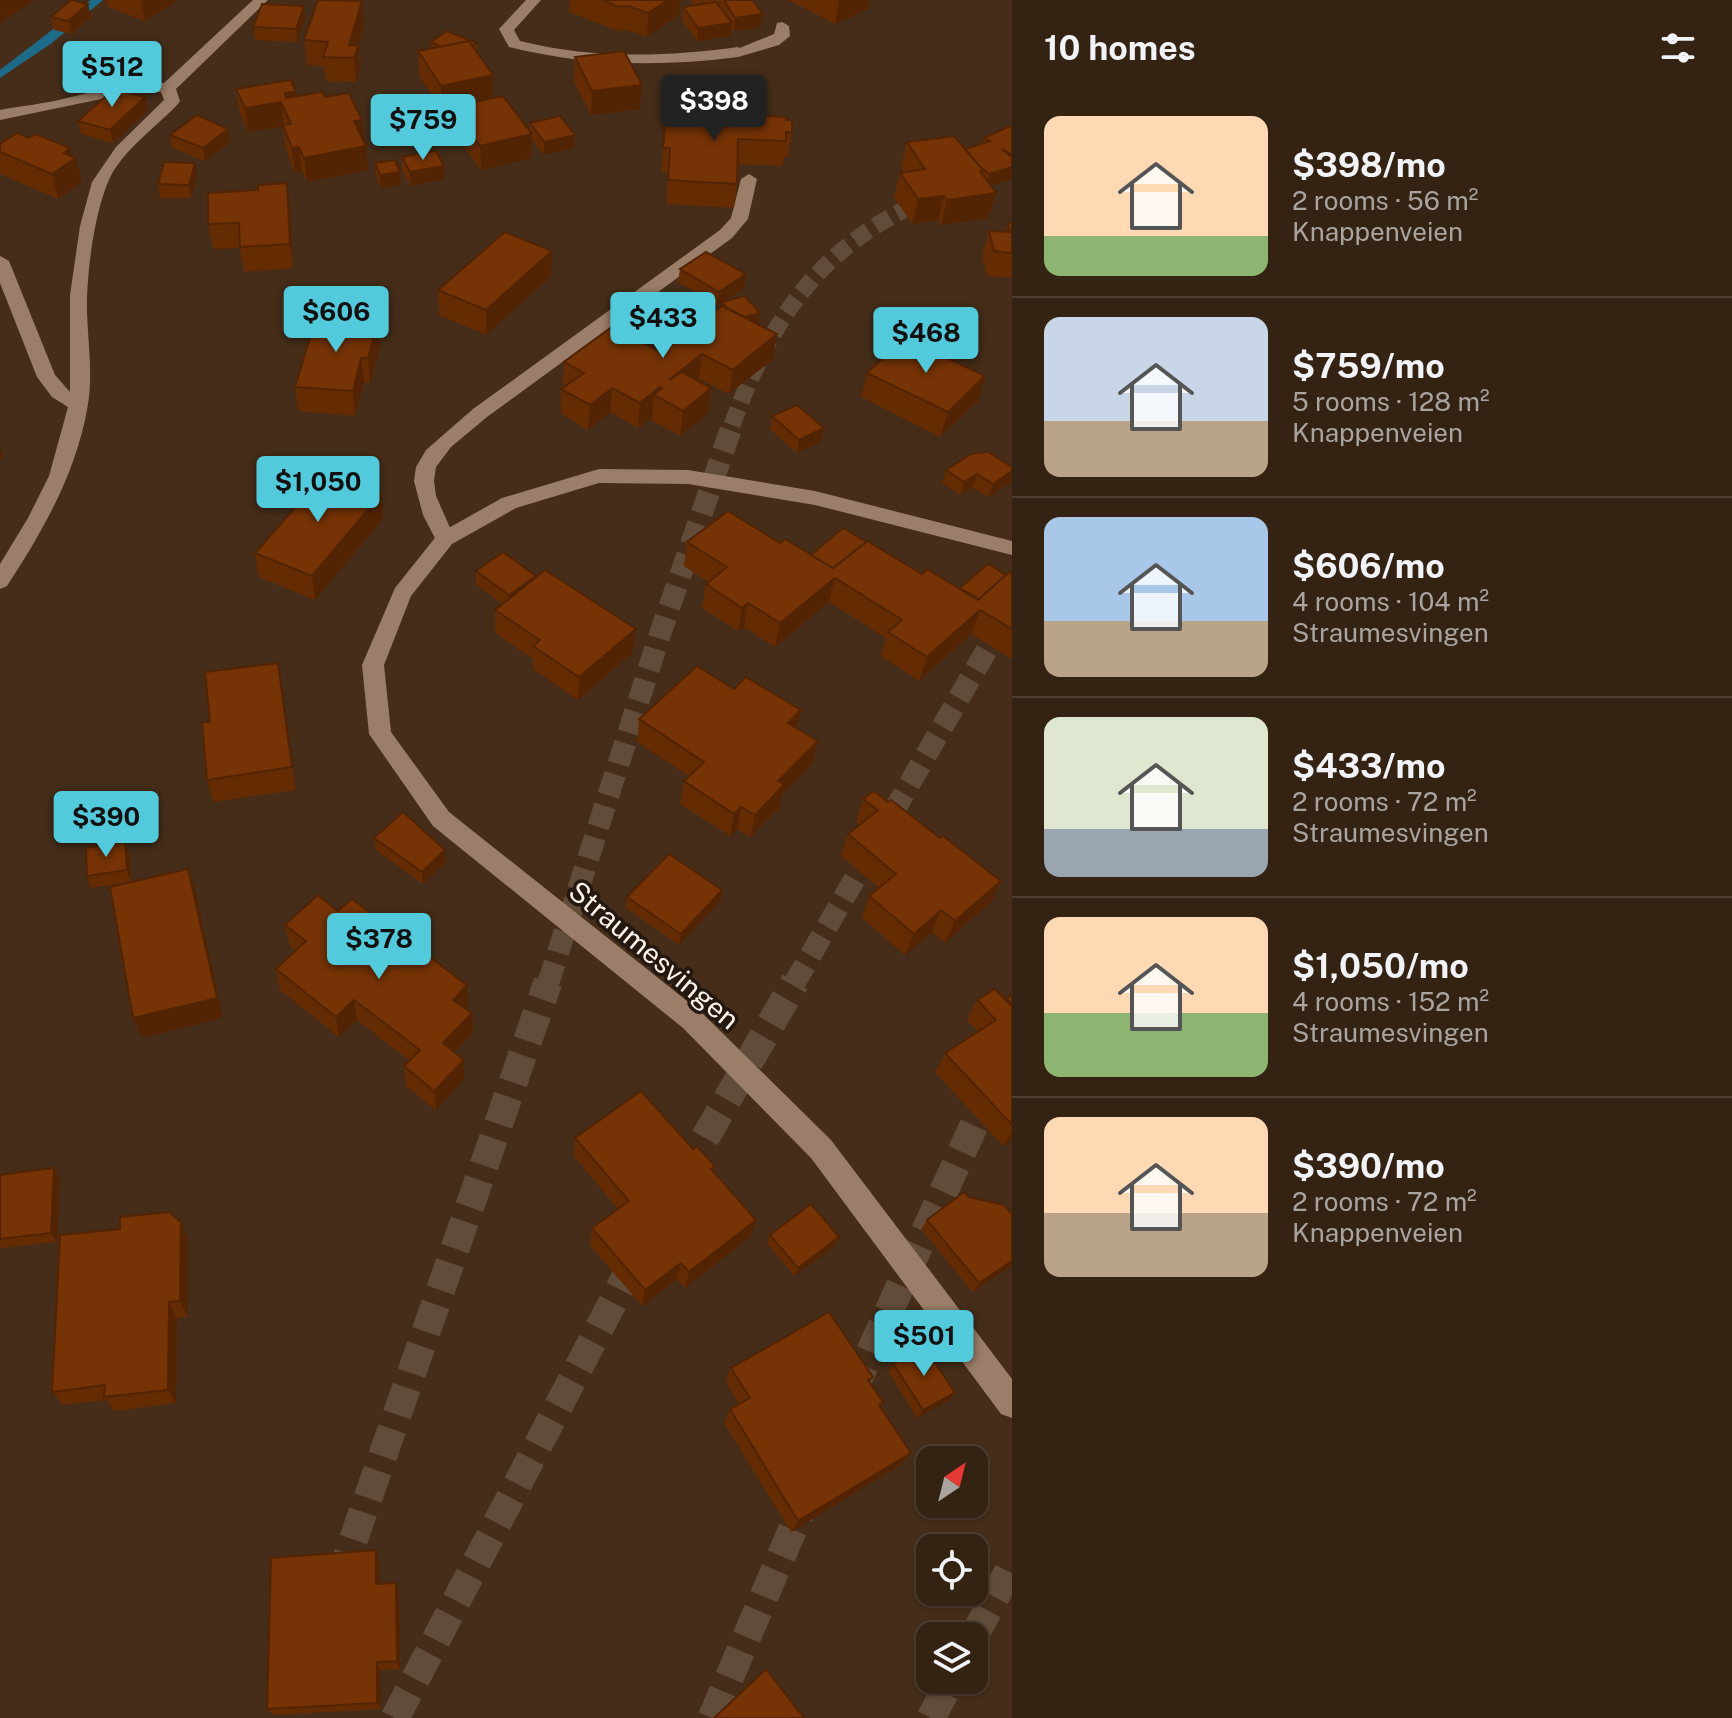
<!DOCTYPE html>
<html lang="en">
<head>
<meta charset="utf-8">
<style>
	:root { --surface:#342213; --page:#3f2f21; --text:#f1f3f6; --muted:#a9a4a0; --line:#4e3f33; --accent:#53cadc }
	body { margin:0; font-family:"Public Sans",sans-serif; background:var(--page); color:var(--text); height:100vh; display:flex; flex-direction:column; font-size:30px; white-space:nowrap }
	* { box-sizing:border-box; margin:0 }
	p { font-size:26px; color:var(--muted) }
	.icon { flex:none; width:44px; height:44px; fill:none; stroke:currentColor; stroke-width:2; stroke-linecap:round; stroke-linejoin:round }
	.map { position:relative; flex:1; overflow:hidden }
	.drawer { display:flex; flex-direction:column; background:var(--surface); width:720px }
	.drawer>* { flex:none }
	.needle { width:52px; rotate:35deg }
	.controls { position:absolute; left:916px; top:1446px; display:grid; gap:16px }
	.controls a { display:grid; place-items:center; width:72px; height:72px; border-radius:16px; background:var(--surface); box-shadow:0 2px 6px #0004,0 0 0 2px var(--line); font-size:40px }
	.price { position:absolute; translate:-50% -68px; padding:0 18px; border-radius:8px; background:var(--accent); color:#111; font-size:26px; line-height:52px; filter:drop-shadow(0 2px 4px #0008) }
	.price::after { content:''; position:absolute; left:50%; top:48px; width:24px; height:18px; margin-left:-12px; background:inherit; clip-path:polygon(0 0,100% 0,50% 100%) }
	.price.selected { background:#222; color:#fff }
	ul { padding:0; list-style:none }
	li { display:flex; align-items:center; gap:24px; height:200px; padding:0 32px }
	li+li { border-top:2px solid var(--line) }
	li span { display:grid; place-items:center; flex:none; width:224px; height:160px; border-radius:16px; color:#555 }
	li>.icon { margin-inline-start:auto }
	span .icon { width:96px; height:96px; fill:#fffc; stroke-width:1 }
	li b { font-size:34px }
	h2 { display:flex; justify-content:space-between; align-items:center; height:96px; padding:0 32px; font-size:34px }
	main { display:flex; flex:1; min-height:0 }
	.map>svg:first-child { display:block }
</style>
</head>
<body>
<main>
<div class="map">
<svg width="1012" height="1718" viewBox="0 0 1012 1718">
	<rect width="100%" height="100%" fill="#452d19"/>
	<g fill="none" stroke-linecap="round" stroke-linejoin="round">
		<!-- stream -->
		<polygon fill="#1d6b88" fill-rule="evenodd" points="91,0 103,0 52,43 0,78 0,70"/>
		<!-- primary-tunnel-far2 -->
		<path stroke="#614b39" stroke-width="17" stroke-dasharray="17 8" stroke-linecap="butt" d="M732,425c40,-109 89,-181 199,-228"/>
		<!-- primary-tunnel-far1 -->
		<g stroke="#614b39" stroke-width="22" stroke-dasharray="22 11" stroke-linecap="butt">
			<polyline points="548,984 659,637 733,423"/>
			<polyline points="794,984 1012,606"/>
		</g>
		<!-- primary-tunnel -->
		<g stroke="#614b39" stroke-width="29" stroke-dasharray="29 15" stroke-linecap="butt">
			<polyline points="683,1176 795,982"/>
			<polyline points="852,1392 1012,1042"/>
			<polyline points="339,1581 548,982"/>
			<polyline points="974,1636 1012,1565"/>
			<polyline points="395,1718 637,1256"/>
			<polyline points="712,1718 804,1503"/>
			<polyline points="931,1718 951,1680"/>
		</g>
		<!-- service -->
		<g fill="#9b7e69" fill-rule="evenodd">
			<polygon points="782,22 789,26 790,36 779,45 738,57 730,52 774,34 777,23"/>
			<polygon points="749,174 757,179 748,219 732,238 487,417 451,447 436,467 434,481 436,496 455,539 452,544 438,544 423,515 414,481 416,467 426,450 473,409 720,230 731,218 741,179"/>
		</g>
		<!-- minor -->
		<g fill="#9b7e69" fill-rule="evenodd">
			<path d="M253,0h15l-92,89 4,12 -2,3c-21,22 -48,41 -64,66 -19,32 -28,105 -27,143 1,30 6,61 1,91 -11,68 -44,125 -81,182l-7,3v-25l28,-46 21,-42 19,-69 -16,-10 -15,-20 -37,-94v-27l9,5 46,114 15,17v-97l10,-69 12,-44 24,-35 48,-47 -3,-8 -21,-1 -140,29v-10c21,-4 43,-6 63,-11 35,-8 65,-19 101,-16z"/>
			<path d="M526,0h15l-27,30 6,11c72,18 144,16 218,6l8,5 -8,5c-78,10 -152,9 -229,-10l-10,-18z"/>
			<polygon points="599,469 688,470 815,491 1012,541 1012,555 815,505 688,484 599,483 516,508 452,544 411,596 384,665 391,732 449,812 701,1012 831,1140 1012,1379 1012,1418 1001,1414 811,1158 683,1028 433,826 369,734 362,665 395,588 438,534 502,498"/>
		</g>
	</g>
	<!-- wall -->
	<g fill="#652c04">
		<polygon points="106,0 178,0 145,21 108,7"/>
		<polygon points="362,0 364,25 358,46 360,70 356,82 326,81 324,66 307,65 304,40"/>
		<polygon points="570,0 680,0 679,15 647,37 627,30 618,31 569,12"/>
		<polygon points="691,0 752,0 761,27 734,31 731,27 730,36 697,41 682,20 683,7 712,3 693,5"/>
		<polygon points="788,0 870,0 869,8 835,24"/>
		<polygon points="51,17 91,17 71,34 54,30"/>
		<polygon points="305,19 297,42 255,40 253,27"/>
		<polygon points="431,42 477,43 477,53 493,75 493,98 530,131 530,123 575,135 574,148 544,155 532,139 531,158 481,170 453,132 452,108 442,110 419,76 418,51 431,49"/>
		<polygon points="575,57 640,109 591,115 574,82"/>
		<polygon points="236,89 296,92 297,96 325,97 363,140 368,170 307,182 302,171 295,173 286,150 283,126 248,132 240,113"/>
		<polygon points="145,97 148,110 113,143 81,134 78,121"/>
		<polygon points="666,111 786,120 792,133 788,157 784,157 782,166 738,164 737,184 734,208 666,204 668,173 661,172"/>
		<polygon points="1012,125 1012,179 991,185 989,218 941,225 938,220 912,224 894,197 900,173 904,172 901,167 907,142 965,149 983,144 984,138"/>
		<polygon points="228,129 230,142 205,161 172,148 170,135"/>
		<polygon points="0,144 76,158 82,182 58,199 0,174"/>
		<polygon points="402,157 444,166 444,179 411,186 402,170"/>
		<polygon points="375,163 400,172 401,185 381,188 376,176"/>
		<polygon points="197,176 191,198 160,198 158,184"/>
		<polygon points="290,208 293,268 244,272 240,248 213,249 208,224"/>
		<polygon points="1008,223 1012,223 1012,278 987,276 982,256 989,231 1006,232"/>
		<polygon points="680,269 744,288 717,305 678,282"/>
		<polygon points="551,276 486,335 439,315 438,290"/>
		<polygon points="721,302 760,313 758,324 773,359 729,394 699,379 697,380 711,388 708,413 680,436 651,420 652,417 638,428 610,412 588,430 561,414 561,389 564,387 563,387 564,362 661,352 721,306"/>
		<polygon points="897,341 926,341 924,348 978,401 940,437 861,397 867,373 896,347"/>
		<polygon points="380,347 370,383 364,382 355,416 298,411 295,387"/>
		<polygon points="772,416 824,428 821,442 797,453 770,429"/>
		<polygon points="971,454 1011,482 988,497 973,487 960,495 942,483 946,470"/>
		<polygon points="381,494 383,519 315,600 259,577 255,553"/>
		<polygon points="687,542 780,543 811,555 866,542 922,574 960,589 1012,574 1012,659 971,634 919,681 881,656 886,638 829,602 775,647 744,627 738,631 702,608 706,584 708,582 684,566"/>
		<polygon points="476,571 536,576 636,629 633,652 578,700 533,669 533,659 495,633 495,610 502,604 476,584"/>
		<polygon points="278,663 296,790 213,802 207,780"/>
		<polygon points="734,689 801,710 796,728 818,741 812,764 782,794 779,808 750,837 737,829 730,836 680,804 684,781 689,776 637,742 639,719"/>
		<polygon points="863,799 888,802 1001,881 991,902 945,943 932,932 905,955 862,918 869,896 879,888 841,856 848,834 860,825 856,822"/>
		<polygon points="374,838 446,862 423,884 376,850"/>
		<polygon points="129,853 131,882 91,888 87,876"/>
		<polygon points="722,890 720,902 679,945 626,908 627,897"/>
		<polygon points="338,911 468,1005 465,1009 472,1013 473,1033 454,1052 464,1079 436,1110 406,1086 404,1066 410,1061 357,1020 339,1037 280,990 276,969 295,951 290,946 285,925"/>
		<polygon points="1012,995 1012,1140 1003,1146 935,1072 945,1053 978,1031 967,1020 977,1000 1006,1000"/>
		<polygon points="575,1138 693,1149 715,1166 713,1172 756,1220 750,1237 685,1288 677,1279 642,1306 590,1245 592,1228 618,1209 574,1156"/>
		<polygon points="0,1175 60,1178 57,1242 0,1248"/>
		<polygon points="969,1197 1012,1214 1012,1265 973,1292 921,1229 927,1220"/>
		<polygon points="770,1235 839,1237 835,1246 794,1276 767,1243"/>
		<polygon points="188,1239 188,1317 177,1318 176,1403 115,1411 106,1400 63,1405 52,1392"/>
		<polygon points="893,1363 955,1393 949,1400 917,1418 888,1371"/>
		<polygon points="731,1368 873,1377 870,1382 883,1402 880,1407 911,1453 900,1465 791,1532 724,1423 730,1409 739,1404 726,1382"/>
		<polygon points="379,1560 380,1584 396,1583 399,1592 400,1669 380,1670 381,1709 274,1715 267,1709"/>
	</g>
	<!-- shaded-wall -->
	<g fill="#532404">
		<polygon points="0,0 35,0 0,24"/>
		<polygon points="141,0 178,0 145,21"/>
		<polygon points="362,0 364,25 358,46 360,70 356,82 354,58 349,45"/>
		<polygon points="668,0 680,0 679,15 647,37 648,13"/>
		<polygon points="839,0 870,0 869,8 835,24"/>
		<polygon points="88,4 91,17 71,34 68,21"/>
		<polygon points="304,6 305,19 297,42 296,29"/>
		<polygon points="763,14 761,27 734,31 735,18"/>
		<polygon points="732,23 730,36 697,41 698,28"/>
		<polygon points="493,75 493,100 442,110 441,86"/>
		<polygon points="642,85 640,109 591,115 592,91"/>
		<polygon points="296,92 299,116 288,118 285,93"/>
		<polygon points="145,97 148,110 113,143 110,130"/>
		<polygon points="281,102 284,126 248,132 245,108"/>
		<polygon points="362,120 364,144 354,121"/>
		<polygon points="228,129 230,142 205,161 203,148"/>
		<polygon points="532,134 531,158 481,170 480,146"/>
		<polygon points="575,135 574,148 544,155 544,142"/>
		<polygon points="366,146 368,170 307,182 304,158"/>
		<polygon points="299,147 302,171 295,173 292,148"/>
		<polygon points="70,148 73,160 76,158 82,182 58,199 52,174 64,153"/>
		<polygon points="195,163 197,176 191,198 189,185"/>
		<polygon points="444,166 444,179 411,186 410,172"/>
		<polygon points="1012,167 1012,179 986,187 989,174"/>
		<polygon points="400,172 401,185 381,188 380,175"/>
		<polygon points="287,183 290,208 293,268 290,244"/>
		<polygon points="996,193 989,218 941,225 947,200"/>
		<polygon points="944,196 938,220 912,224 918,199"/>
		<polygon points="552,251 551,276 486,335 486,310"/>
		<polygon points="746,274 744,288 717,305 719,292"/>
		<polygon points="760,313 758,326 736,320"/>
		<polygon points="378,322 380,347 370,383 368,358"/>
		<polygon points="777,334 773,359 729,394 733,370"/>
		<polygon points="702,354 699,379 668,403 669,380"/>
		<polygon points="361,358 364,382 355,416 353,391"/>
		<polygon points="985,376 978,401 940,437 948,412"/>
		<polygon points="660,387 659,398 654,395 652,417 638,428 640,403"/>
		<polygon points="612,388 610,412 588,430 590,405"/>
		<polygon points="711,388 708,413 680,436 683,411"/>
		<polygon points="824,428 821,442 797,453 799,440"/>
		<polygon points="0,445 3,458 0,459"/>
		<polygon points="1012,471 1011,482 988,497 993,484"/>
		<polygon points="977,474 973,487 960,495 964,482"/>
		<polygon points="381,494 383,519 315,600 312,576"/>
		<polygon points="536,576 509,608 509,595"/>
		<polygon points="835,578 829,602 775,647 780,623"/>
		<polygon points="748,603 744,627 738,631 742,608"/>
		<polygon points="980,610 971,634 919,681 927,657"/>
		<polygon points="636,629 633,652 578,700 579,677"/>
		<polygon points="278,663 282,686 296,790 292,767"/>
		<polygon points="801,710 795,733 788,723"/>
		<polygon points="818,741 812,764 782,794 779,808 750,837 755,815 778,781"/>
		<polygon points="741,807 737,829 730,836 734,814"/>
		<polygon points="125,842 129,853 131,882 127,870"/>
		<polygon points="445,850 446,862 423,884 422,872"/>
		<polygon points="188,869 195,890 223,1018 142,1038 133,1018"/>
		<polygon points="1001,881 991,902 945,943 955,921"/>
		<polygon points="722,890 720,902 679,945 681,934"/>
		<polygon points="941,910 932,932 905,955 914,934"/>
		<polygon points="467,985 468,1005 455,1020 453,1000"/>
		<polygon points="354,1000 357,1020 339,1037 336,1017"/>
		<polygon points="472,1013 473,1033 444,1063 443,1043"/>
		<polygon points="464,1060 464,1079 436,1110 434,1091"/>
		<polygon points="1012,1132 1012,1140 1003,1146"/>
		<polygon points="54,1168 60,1178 57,1242 51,1233"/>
		<polygon points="756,1220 750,1237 685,1288 689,1272"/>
		<polygon points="181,1222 188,1239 188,1317 180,1301"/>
		<polygon points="839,1237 835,1246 794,1276 798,1268"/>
		<polygon points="1012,1261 1012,1265 973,1292 979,1283"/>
		<polygon points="681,1263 677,1279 642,1306 645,1290"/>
		<polygon points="169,1302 177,1318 176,1403 168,1390"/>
		<polygon points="955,1393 949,1400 917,1418 923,1410"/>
		<polygon points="911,1453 900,1465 791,1532 798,1521"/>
		<polygon points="376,1550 379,1560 380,1593 376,1584"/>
		<polygon points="396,1583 399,1592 400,1669 397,1661"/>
		<polygon points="377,1662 380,1670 381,1709 377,1703"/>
	</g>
	<!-- building -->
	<g fill="#763305" stroke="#532404" stroke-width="2">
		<polygon points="71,0 88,4 68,21 51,17"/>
		<polygon points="318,0 362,1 349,45 358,46 354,58 323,57 328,42 304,40"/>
		<polygon points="602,0 668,0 648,13 629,6 619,7"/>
		<polygon points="724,0 752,0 763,14 735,18"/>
		<polygon points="716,2 732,23 698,28 683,7"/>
		<polygon points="262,4 304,6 296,29 253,27"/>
		<polygon points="447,31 477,43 472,46 469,41 442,47 431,42"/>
		<polygon points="469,41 493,75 441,86 418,51"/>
		<polygon points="624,51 642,85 592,91 575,57"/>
		<polygon points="291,80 296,92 285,93 286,98 322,92 325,97 349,93 362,120 354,121 366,146 304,158 299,147 292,148 283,125 291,124 281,102 245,108 236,89"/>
		<polygon points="114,89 145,97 110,130 78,121"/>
		<polygon points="503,96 532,134 480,146 452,107"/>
		<polygon points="666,111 786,117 786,120 792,120 792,133 786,132 786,141 738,139 737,184 668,180 670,148 663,148"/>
		<polygon points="197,115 228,129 203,148 170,135"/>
		<polygon points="560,116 575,135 544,142 530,123"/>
		<polygon points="1012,125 1012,155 1002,149 1012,157 1012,167 989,174 978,165 965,149 990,141 984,138"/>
		<polygon points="17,133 29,138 36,134 70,148 64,153 76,158 52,174 0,152 0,144"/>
		<polygon points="954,136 983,170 980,171 996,193 947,200 944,196 918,199 900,173 925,169 907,142"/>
		<polygon points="436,151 444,166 410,172 402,157"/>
		<polygon points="395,160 400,172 380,175 375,163"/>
		<polygon points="164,162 195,163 189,185 158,184"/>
		<polygon points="287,183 290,244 240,247 239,223 208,224 208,193 258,190 258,185"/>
		<polygon points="1008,223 1012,223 1012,253 994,251 989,231 1010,232"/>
		<polygon points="505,232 552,251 486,310 438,290"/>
		<polygon points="706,252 746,274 719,292 680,269"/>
		<polygon points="745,296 760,313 745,317 727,308 721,302"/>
		<polygon points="722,306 777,334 733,370 702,354 669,380 682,372 711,388 683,411 654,395 662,388 660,387 640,403 612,388 590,405 561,389 584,373 564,362 612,327 661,352"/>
		<polygon points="316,318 378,322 368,358 361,358 353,391 295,387"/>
		<polygon points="906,332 926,341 921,346 905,338 900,343 897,341"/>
		<polygon points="905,338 985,376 948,412 867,373"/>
		<polygon points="797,405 824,428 799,440 772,416"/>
		<polygon points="988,452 1012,467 1012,471 993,484 977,474 964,482 946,470 971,454"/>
		<polygon points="326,473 381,494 312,576 255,553"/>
		<polygon points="728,511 780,543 785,539 833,568 867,541 922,574 927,569 978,600 1009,572 1012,574 1012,629 980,610 927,657 888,632 902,620 835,578 780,623 748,603 742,608 706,584 727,567 687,542"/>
		<polygon points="843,528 866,542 833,568 811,555"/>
		<polygon points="503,552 536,576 509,595 476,571"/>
		<polygon points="988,564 1006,575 979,599 960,588"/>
		<polygon points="545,570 636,629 579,677 533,646 540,640 495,610"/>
		<polygon points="278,663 292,767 207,780 202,722 210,722 205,672"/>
		<polygon points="697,666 734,689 746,677 801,710 788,723 818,741 778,781 784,785 755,815 741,807 734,814 684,781 704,762 639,719"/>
		<polygon points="874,791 888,802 891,800 940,838 943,836 1001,881 955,921 941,910 914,934 869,896 896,874 848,834 878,810 863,799"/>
		<polygon points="403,812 445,850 422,872 374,838"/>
		<polygon points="125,842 127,870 87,876 86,848"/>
		<polygon points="669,854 722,890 681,934 627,897"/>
		<polygon points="188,869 217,998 133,1018 110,887"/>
		<polygon points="318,895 338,911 352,899 467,985 453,1000 472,1013 443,1043 464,1060 434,1091 404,1066 420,1050 354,1000 336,1017 276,969 306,941 285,925"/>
		<polygon points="995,989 1012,1006 1012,1125 945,1053 996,1020 977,1000"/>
		<polygon points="1012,995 1012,1006 1007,998"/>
		<polygon points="641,1091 693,1149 697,1146 715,1166 711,1169 756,1220 689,1272 681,1263 645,1290 592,1228 629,1201 575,1138"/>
		<polygon points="54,1168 51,1233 0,1239 0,1175"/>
		<polygon points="964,1192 969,1197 1004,1205 1012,1214 1012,1261 979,1283 927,1220"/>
		<polygon points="811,1204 839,1237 798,1268 770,1235"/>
		<polygon points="169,1212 181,1222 180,1301 169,1302 168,1390 104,1397 105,1385 52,1392 60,1235 120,1229 120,1217"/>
		<polygon points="829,1312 873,1377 868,1380 883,1402 879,1405 911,1453 798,1521 730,1409 750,1398 731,1368"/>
		<polygon points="924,1346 955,1393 923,1410 893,1363"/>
		<polygon points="376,1550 376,1584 396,1583 397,1661 377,1662 377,1703 267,1709 271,1558"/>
		<polygon points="766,1669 804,1718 714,1718"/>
	</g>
	<g text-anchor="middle" stroke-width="7" stroke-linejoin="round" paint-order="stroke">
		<!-- street labels -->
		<g font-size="28" fill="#fdf3ec" stroke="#241810">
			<text transform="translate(654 955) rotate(40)" y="10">Straumesvingen</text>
		</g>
	</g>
</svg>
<div class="controls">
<a><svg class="needle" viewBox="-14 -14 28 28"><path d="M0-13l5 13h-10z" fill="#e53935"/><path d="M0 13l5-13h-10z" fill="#a9a4a0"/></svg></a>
<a><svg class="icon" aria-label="locate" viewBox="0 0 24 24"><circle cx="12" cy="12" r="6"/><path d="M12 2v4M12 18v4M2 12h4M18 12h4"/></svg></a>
<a><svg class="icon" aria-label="layers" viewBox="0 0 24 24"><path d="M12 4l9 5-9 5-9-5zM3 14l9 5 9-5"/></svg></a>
</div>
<b class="price" style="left:112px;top:109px">$512</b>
<b class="price selected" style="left:714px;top:143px">$398</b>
<b class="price" style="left:423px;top:162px">$759</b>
<b class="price" style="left:336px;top:354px">$606</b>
<b class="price" style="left:663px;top:360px">$433</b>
<b class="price" style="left:926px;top:375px">$468</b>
<b class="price" style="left:318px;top:524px">$1,050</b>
<b class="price" style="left:106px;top:859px">$390</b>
<b class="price" style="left:379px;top:981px">$378</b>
<b class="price" style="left:924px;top:1378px">$501</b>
</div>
<section class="drawer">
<h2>10 homes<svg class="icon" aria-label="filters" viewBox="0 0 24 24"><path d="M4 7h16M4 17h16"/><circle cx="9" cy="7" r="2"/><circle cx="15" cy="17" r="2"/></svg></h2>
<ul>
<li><span style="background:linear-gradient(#ffd9b3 75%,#8fb573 0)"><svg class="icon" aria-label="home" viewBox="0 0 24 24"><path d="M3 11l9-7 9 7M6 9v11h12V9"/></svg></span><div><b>$398/mo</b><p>2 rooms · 56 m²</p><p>Knappenveien</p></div></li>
<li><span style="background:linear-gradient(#c9d6e8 65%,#b9a48a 0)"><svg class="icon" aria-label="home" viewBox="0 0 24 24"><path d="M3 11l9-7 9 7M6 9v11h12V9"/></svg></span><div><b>$759/mo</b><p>5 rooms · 128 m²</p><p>Knappenveien</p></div></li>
<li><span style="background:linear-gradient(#a9c7e8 65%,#b9a48a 0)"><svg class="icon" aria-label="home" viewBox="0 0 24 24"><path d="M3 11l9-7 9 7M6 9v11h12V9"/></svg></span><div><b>$606/mo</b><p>4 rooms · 104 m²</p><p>Straumesvingen</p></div></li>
<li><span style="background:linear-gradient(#dfe7d0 70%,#9aa5b1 0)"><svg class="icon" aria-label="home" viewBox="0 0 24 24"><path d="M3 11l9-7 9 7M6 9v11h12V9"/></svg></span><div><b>$433/mo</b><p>2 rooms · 72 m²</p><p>Straumesvingen</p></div></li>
<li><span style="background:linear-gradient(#ffd9b3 60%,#8fb573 0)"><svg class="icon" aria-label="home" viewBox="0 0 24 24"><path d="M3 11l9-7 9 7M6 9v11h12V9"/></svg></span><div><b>$1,050/mo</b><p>4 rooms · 152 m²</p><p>Straumesvingen</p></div></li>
<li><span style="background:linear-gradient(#ffd9b3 60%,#b9a48a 0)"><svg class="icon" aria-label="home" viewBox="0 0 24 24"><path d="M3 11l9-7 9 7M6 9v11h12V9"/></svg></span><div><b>$390/mo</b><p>2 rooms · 72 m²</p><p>Knappenveien</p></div></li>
</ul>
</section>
</main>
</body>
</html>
